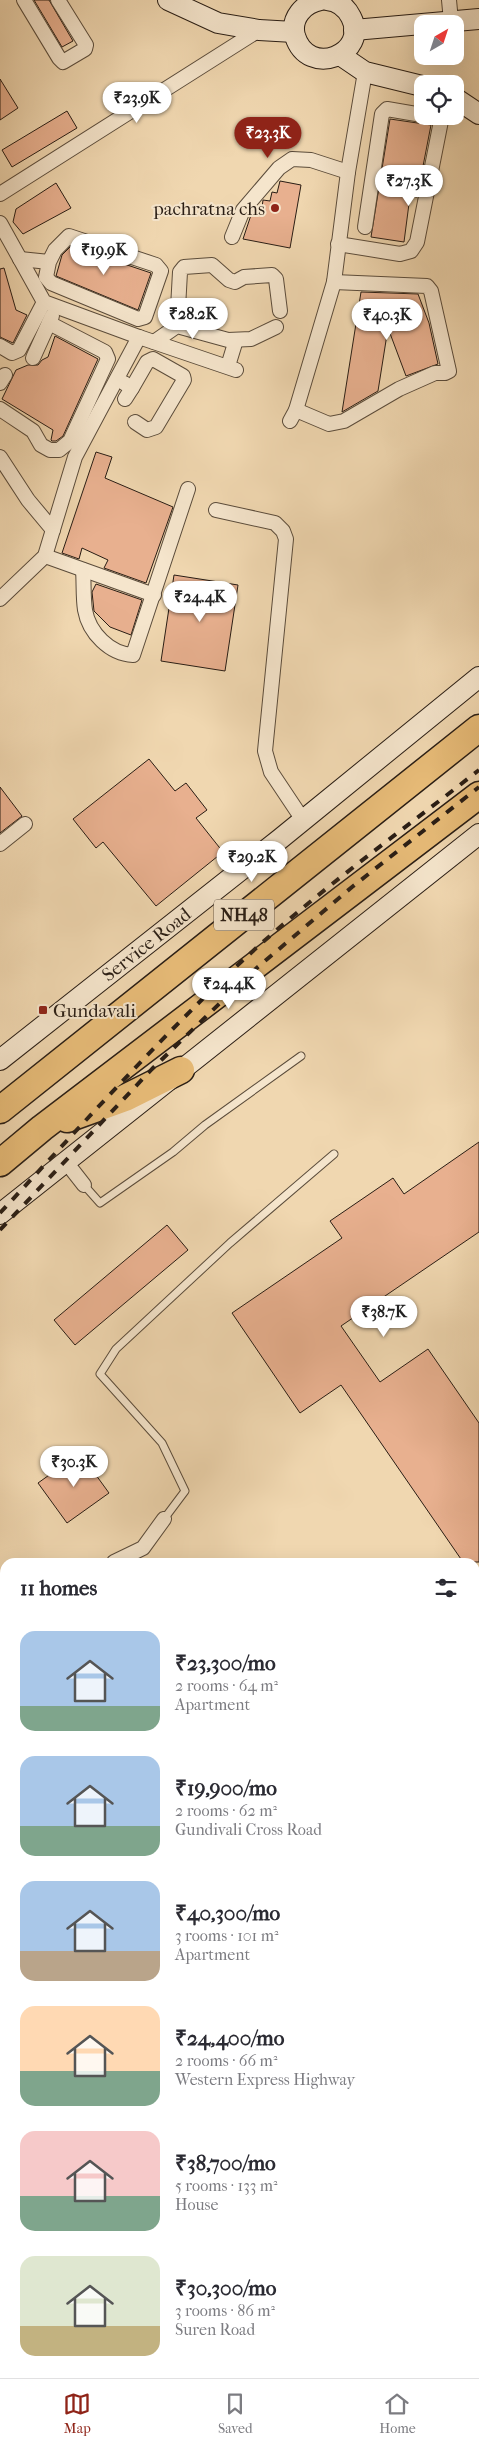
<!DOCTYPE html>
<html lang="en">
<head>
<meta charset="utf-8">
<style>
	:root { --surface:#fff; --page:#f7f7f7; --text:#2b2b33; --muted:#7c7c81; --line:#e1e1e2; --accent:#8f2418 }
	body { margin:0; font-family:"IM FELL French Canon",serif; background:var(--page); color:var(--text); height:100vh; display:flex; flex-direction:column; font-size:19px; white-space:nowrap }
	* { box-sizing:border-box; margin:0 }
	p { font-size:16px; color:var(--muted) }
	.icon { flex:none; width:28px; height:28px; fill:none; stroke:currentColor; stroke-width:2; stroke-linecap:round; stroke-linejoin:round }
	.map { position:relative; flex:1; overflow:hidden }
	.sheet { position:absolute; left:0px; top:1558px; width:480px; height:821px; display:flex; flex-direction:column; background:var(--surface); border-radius:15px 15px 0 0; box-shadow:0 5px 20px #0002 }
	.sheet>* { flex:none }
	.needle { width:32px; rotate:39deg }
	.controls { position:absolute; left:414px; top:15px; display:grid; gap:10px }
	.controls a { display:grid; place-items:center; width:50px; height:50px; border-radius:10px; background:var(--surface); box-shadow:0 5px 20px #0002; font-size:25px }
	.price { position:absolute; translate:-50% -42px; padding:0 11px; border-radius:18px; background:#fff; color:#222; font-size:16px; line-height:32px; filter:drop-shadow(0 1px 2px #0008) }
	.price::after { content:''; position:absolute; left:50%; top:30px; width:15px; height:11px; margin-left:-8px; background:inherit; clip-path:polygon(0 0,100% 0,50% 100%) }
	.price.current { background:var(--accent); color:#fff }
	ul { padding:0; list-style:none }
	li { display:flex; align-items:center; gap:15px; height:125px; padding:0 20px }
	li span { display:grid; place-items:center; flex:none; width:140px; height:100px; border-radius:15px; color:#555 }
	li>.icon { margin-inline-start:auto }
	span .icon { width:60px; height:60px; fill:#fffc; stroke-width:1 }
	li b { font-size:21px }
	h2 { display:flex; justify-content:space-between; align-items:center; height:60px; padding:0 20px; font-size:21px }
	.tab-bar { display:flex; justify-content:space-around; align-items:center; height:70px; border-top:1px solid var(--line); background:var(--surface); font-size:14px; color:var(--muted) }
	.tab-bar a { display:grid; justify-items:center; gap:2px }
	.tab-bar .current { color:var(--accent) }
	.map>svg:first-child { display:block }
</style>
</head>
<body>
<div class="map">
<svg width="479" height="2378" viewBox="0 0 479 2378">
	<rect width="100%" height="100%" fill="#f0d7b0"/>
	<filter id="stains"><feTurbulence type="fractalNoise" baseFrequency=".004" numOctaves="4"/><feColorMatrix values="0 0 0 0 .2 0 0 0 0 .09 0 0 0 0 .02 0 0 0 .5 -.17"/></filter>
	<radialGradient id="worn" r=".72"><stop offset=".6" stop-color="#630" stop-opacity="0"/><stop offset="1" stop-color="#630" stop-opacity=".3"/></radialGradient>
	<!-- building -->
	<g fill="#e8b08f" stroke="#291d14">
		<polygon points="34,0 49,0 73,41 62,47"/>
		<polygon points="0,79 18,108 0,120"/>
		<polygon points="67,111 77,128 12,167 2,150"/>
		<polygon points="390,119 431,125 417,197 410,196 404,242 371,237"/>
		<polygon points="280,181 301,185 290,248 243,239 251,215 261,215 263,200 270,201 272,192 277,193"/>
		<polygon points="56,183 71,208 23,234 13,222 16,209"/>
		<polygon points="71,246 151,273 138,310 56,276 62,255"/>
		<polygon points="4,268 16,310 27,315 13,343 0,337 0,269"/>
		<polygon points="361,292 418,294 429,323 438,364 406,376 388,328 378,391 342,412"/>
		<polygon points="55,336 98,359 63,436 56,441 52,441 51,440 53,430 2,399 16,370 28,365 38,365 42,360 48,357"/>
		<polygon points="96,452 112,457 105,478 173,507 146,583 104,568 108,560 82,548 79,559 62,553"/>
		<polygon points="174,575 238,585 225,671 161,661"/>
		<polygon points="96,584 142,600 131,635 110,627 94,611 92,592"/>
		<polygon points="149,759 175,791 186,783 207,810 196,818 223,852 156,906 103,842 96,848 73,819"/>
		<polygon points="0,787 22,816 0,833"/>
		<polygon points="479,1142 479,1232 341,1326 380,1382 428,1349 479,1423 479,1562 463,1562 341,1385 300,1413 232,1313 342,1238 330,1221 393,1178 404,1194"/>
		<polygon points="167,1225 188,1250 75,1345 54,1320"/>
		<polygon points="80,1453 109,1493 67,1523 38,1483"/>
	</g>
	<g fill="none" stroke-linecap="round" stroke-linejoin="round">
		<defs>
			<g id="lane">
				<polyline points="84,1185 100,1203 173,1152 205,1125 301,1056"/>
				<polyline points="164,1519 185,1491 162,1443 100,1374 116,1349 230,1243 334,1154"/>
			</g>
			<g id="street">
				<polyline points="24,0 59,58 63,62 85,49 86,45 58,0"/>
				<polyline points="449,0 451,21"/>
				<polyline points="0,194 259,30"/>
				<polyline points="0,223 44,302 139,337 236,370"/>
				<polyline points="365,227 382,114 387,109 422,115"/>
				<polyline points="232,237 243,210 279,168 292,159 311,160 348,172"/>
				<polyline points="338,244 400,254 411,251 417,242 442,116"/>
				<polyline points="20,259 49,262 46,277 51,283 138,319 145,317 161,271 156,265 69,236 55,250 49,262"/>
				<polyline points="177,326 180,272 184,267 212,265 229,280 235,282 244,277 272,275 276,279 280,311"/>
				<polyline points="154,342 177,326 228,340 251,339 276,327"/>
				<polyline points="0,346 12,353 19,350 44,302"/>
				<polyline points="33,358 52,316"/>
				<polyline points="228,366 236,340"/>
				<polyline points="0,383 5,375"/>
				<polyline points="124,383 132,388 125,399"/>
				<polyline points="132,388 147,362 153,359 183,376 184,380 156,427 147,430 135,422"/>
				<polyline points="0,409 33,431 41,445 50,450 59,450 70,441 108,359 105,352 49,323"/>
				<polyline points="296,410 329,424 344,421 399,389 435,373 445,373 449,371 431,291 427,286 334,282"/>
				<polyline points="290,421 296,410 334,282 348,172 365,72"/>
				<polyline points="0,457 28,500 53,530"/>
				<polyline points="216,510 275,523 283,531 286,539 265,751 271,772 303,820"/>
				<polyline points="45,556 154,595"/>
				<path d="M83,570c1,13 0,27 2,40 4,23 25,44 48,45l55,-166"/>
				<polyline points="0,599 45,556 75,457 139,337"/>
				<polyline points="0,844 25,824"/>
				<polyline points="66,1162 84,1185"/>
				<polyline points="114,1562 143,1548 164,1519"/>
				<polyline points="0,1633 5,1627"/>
				<polyline points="0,1705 5,1710"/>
				<polyline points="0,1786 5,1792"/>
				<polyline points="475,2076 479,2082"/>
				<polyline points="0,2116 5,2120"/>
				<polyline points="475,2141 479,2137"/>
				<polyline points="475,2215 479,2212"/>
				<polyline points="61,2374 64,2378"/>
				<polyline points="26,2378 32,2374"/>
				<polyline points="194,2378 196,2374"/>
			</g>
			<g id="secondary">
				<polyline points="168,0 218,23 259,30 294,32"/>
				<path d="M321,0c-17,3 -31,18 -26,36 13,43 75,18 56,-19 -5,-10 -13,-16 -24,-17"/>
				<polyline points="354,30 479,19"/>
				<polyline points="340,55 365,72 422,86"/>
				<polyline points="455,98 479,114"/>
				<polyline points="0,1060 280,839 479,677"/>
				<polyline points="0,1214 479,834"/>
			</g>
			<g id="highway">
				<polyline points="0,1110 479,728"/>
				<polyline points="67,1119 125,1098 181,1070"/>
				<polyline points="0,1163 42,1128 479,795"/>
			</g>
		</defs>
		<!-- lane casing -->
		<use href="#lane" stroke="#5b4c3b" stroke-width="9"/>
		<!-- street casing -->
		<use href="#street" stroke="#5b4c3b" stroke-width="16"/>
		<!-- secondary casing -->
		<use href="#secondary" stroke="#291d14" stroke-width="22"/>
		<!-- highway casing -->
		<use href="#highway" stroke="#291d14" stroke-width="29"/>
		<!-- lane -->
		<use href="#lane" stroke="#f5e5cc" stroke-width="7"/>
		<!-- street -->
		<use href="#street" stroke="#f5e5cc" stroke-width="14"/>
		<!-- secondary -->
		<use href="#secondary" stroke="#f5e5cc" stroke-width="20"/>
		<!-- highway -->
		<use href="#highway" stroke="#e8bc78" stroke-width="26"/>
		<!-- rail -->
		<g stroke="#291d14" stroke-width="4" stroke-dasharray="9 9" stroke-linecap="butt">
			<path d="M0,1213c79,-85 156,-171 241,-251 74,-69 158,-129 238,-192"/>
			<polyline points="0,1230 152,1069 252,972 352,887 479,787"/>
		</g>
	</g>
	<!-- markers -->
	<g fill="#8f2418" stroke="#f5e5cc" stroke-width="2">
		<circle cx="275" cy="208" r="5"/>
		<rect x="38" y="1005" width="10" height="10" rx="2.5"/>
	</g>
	<g text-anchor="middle" stroke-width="4" stroke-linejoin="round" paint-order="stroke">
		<!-- shield labels -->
		<rect fill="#f5e5cc" stroke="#66594b" stroke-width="1" x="214" y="899.5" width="60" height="31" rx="4"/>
		<g font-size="18" font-weight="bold" fill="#291d14">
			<text x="244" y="921">NH48</text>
		</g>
		<!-- poi labels -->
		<g font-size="19" fill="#291d14" stroke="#f5e5cc" text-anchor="end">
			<text x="265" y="215">pachratna chs</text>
			<text x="53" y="1017" text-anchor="start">Gundavali</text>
		</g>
		<!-- street labels -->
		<g font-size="19" fill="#291d14" stroke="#f5e5cc">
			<text transform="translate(146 944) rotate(-38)" y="7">Service Road</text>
		</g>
	</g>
	<rect width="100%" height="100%" filter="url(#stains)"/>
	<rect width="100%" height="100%" fill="url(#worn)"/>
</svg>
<div class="controls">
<a><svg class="needle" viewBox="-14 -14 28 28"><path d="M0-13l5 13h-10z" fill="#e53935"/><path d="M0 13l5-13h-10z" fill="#7c7c81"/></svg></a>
<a><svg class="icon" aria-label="locate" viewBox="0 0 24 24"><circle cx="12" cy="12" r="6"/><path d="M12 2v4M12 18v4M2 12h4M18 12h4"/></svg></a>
</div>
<b class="price" style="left:137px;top:124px">₹23.9K</b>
<b class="price current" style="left:268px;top:159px">₹23.3K</b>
<b class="price" style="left:409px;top:207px">₹27.3K</b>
<b class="price" style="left:104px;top:276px">₹19.9K</b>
<b class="price" style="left:193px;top:340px">₹28.2K</b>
<b class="price" style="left:387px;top:341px">₹40.3K</b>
<b class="price" style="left:200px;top:623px">₹24.4K</b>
<b class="price" style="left:252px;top:883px">₹29.2K</b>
<b class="price" style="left:229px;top:1010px">₹24.4K</b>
<b class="price" style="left:384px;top:1338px">₹38.7K</b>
<b class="price" style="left:74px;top:1488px">₹30.3K</b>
<section class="sheet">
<h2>11 homes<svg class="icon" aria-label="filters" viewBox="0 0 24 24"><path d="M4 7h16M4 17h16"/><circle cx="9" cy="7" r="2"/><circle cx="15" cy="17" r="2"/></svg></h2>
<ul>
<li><span style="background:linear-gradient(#a9c7e8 75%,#7fa58c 0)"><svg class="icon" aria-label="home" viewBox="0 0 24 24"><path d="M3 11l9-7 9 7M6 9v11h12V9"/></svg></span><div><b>₹23,300/mo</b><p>2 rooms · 64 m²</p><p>Apartment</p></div></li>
<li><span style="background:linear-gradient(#a9c7e8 70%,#7fa58c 0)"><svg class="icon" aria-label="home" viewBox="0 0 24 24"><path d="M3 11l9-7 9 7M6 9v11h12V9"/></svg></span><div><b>₹19,900/mo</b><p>2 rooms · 62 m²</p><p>Gundivali Cross Road</p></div></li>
<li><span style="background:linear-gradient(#a9c7e8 70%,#b9a48a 0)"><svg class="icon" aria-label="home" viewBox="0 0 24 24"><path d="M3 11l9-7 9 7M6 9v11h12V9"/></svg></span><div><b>₹40,300/mo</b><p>3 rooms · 101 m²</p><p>Apartment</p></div></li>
<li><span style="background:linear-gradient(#ffd9b3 65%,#7fa58c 0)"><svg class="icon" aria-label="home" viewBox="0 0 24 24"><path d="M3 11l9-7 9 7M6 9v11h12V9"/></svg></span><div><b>₹24,400/mo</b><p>2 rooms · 66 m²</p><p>Western Express Highway</p></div></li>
<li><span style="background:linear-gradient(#f6c9c9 65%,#7fa58c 0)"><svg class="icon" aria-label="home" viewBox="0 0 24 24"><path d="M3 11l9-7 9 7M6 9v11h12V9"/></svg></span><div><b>₹38,700/mo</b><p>5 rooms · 133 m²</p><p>House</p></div></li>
<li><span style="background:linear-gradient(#dfe7d0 70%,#c2b280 0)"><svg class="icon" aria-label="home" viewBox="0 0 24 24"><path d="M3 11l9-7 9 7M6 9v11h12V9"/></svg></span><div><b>₹30,300/mo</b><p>3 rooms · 86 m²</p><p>Suren Road</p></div></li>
</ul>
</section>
</div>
<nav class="tab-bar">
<a class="current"><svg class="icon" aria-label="map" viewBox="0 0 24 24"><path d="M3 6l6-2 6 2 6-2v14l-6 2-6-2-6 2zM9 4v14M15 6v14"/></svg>Map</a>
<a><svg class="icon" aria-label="saved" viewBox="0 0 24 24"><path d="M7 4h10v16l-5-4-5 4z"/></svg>Saved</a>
<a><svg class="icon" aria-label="home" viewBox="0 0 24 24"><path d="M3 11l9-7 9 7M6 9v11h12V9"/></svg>Home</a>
</nav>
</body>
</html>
